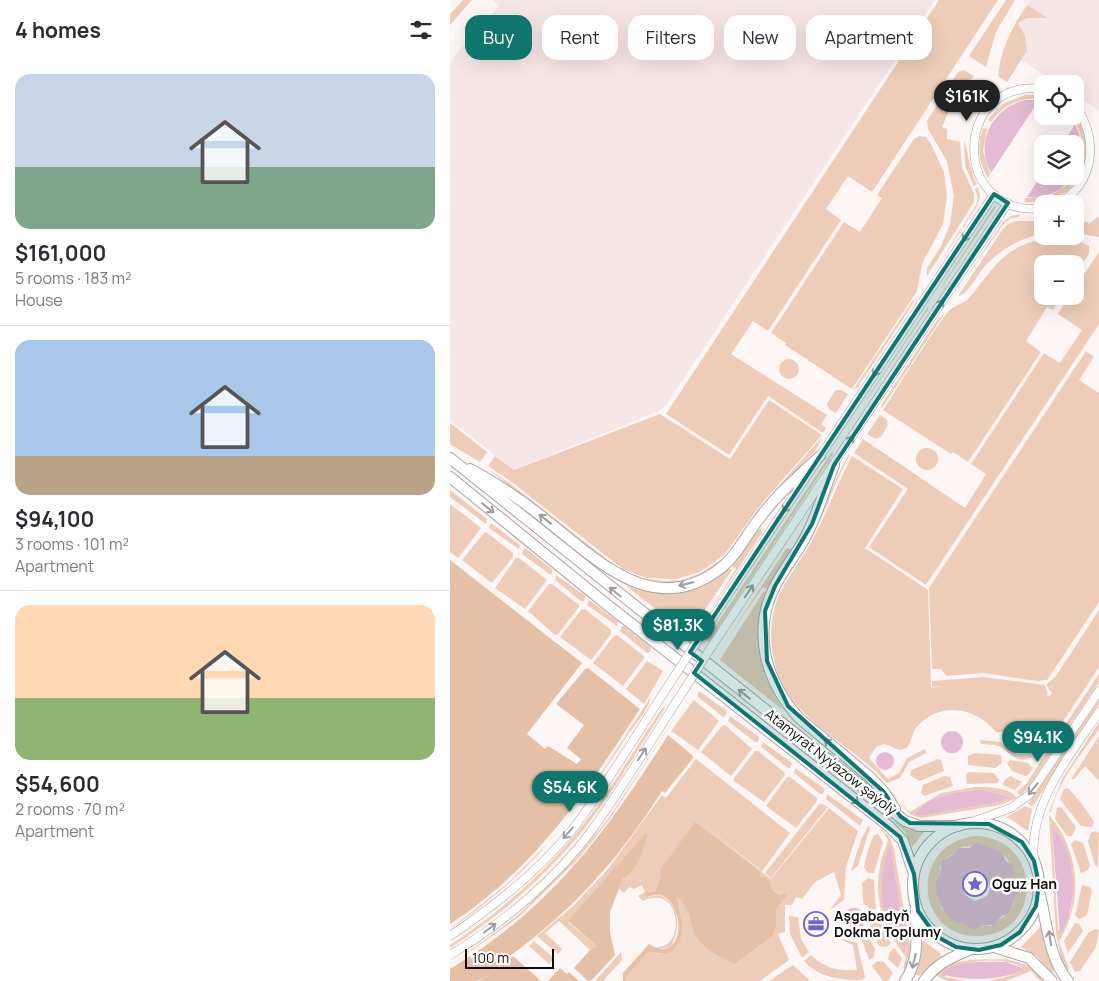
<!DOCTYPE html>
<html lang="en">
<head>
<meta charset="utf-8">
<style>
	:root { --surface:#fff; --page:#f2f2f3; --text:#2b2b33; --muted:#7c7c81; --line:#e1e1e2; --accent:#0f766e }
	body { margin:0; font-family:Manrope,sans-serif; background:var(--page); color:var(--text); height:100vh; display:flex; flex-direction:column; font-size:19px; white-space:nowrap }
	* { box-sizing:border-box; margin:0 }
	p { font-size:16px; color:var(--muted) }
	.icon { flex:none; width:28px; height:28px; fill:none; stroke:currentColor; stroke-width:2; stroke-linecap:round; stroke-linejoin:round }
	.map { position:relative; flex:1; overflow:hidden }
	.sheet { display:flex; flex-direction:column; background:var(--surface); width:450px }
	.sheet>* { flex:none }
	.top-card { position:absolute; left:15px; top:15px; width:475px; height:45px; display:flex; gap:10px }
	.tools { position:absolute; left:584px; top:75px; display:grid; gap:10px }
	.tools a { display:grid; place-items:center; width:50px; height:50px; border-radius:10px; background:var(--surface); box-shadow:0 5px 20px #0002; font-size:25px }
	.scale { position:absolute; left:15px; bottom:12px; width:89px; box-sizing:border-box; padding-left:5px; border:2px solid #0f0d0c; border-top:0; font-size:14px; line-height:18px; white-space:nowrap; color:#0f0d0c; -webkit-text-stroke:4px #fff; paint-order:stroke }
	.price { position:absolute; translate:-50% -42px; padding:0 11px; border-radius:18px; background:var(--accent); color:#fff; font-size:16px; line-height:32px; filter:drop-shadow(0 1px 2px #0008) }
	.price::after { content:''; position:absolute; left:50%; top:30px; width:15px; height:11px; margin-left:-8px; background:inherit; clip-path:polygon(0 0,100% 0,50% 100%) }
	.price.active { background:#222; color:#fff }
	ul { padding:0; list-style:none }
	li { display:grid; align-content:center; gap:10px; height:265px; padding:0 15px }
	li+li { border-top:1px solid var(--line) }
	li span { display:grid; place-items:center; height:155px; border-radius:15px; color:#555 }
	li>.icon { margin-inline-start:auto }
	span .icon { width:90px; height:90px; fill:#fffc; stroke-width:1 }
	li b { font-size:21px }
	h2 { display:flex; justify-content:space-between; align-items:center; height:60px; padding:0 15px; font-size:21px }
	.chip { padding:0 18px; border-radius:15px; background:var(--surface); box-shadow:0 5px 20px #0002; font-size:18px; line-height:45px }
	.chip.active { background:var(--accent); color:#fff }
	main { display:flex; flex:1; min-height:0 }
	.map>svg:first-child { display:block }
</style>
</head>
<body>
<main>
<section class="sheet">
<h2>4 homes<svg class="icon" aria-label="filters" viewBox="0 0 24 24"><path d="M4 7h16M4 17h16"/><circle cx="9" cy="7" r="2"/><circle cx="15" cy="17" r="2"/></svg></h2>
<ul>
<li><span style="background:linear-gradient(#c9d6e8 60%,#7fa58c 0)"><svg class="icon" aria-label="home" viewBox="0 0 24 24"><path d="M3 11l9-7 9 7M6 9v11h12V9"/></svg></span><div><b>$161,000</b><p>5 rooms · 183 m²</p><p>House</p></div></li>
<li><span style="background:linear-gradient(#a9c7e8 75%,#b9a48a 0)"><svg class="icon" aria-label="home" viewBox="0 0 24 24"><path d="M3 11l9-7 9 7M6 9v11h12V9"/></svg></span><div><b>$94,100</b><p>3 rooms · 101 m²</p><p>Apartment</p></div></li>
<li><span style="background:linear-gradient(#ffd9b3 60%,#8fb573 0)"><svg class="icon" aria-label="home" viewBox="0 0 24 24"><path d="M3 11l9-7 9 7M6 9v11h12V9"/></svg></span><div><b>$54,600</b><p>2 rooms · 70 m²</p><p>Apartment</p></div></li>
</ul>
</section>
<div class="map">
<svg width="649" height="981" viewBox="0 0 649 981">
	<rect width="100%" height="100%" fill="#fef5f5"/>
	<!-- built -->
	<g fill="#f7e6e6">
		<polygon points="42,0 485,0 213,409 64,470 0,420 0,61 49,6"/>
		<polygon points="572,0 649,0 649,110 625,95 625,84 608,84 558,51 567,23 579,4"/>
	</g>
	<!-- green -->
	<g fill="#edcdb9" fill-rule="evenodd">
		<polygon points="13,0 22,0 0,25 0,14"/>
		<polygon points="489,0 548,0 422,192 398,176 376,209 391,220 318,331 303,321 281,354 377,415 371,424 376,428 373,433 318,396 279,455 216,414"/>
		<polygon points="556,0 565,0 546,32 536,67 519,56"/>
		<path d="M577,5l21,13h-21l-9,5 7,13 2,15 -20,31 -9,-6c3,-28 14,-49 29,-71z"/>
		<polygon points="514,70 524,76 505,96 492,127 497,129 497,139 510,142 512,167 524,194 524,202 477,276 477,268 491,246 500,225 504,196 497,161 478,129 477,121 508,72"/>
		<path d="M575,95h17l-2,4c-20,-2 -37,6 -49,23l-3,-3 16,-16z"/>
		<path d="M629,120c10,18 10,40 -1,58l-3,-2c9,-18 10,-34 1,-53z"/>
		<path d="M533,128l4,1 -4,22 7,23 -2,4c-10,-16 -11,-33 -5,-50z"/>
		<polygon points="469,136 476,137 481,144 494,172 497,197 493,224 472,264 467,291 402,389 335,345 336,343 321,333 394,222 410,232 432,198 427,195 464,139"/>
		<path d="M514,140c2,3 7,34 13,44l-3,2 -9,-20z"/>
		<path d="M620,183l3,3c-14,13 -30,18 -49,16l2,-4 24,-2z"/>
		<polygon points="528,187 530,197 527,206 480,278 526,205 528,197 525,189"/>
		<polygon points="545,205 546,207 491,288 491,287"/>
		<polygon points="570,214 569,217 561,218 552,226 505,294 553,222 561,216"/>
		<polygon points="649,216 649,237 625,233 625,223 629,225 636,221 639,224"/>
		<path d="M566,221h26v13c-22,4 -43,16 -58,33 -8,9 -14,26 -26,29l45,-67 5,-5z"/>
		<path d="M603,238l25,2 11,6v8l-14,21v-11h-33v32h20l-9,14 -6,-3 -21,34 15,11 -73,110 -15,-10 -2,2 -68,-44c21,-32 41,-66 64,-97 6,-8 18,-9 24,-17 26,-33 36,-53 82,-58z"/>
		<polygon points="649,252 649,324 476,585 419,547 458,489 404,453 413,439 515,508 536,474 521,464 594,353 610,363 632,330 608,314 619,296 625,296 625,288"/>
		<polygon points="466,296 461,307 407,388 403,390"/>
		<polygon points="478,307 478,309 417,399 417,398"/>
		<polygon points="494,314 432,408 432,404 487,320"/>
		<polygon points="636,351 644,357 629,380 649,393 649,602 597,680 587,681 533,673 496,676 491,669 482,669 479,588"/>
		<circle cx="339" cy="369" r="10"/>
		<polygon points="386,390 391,390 398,394 386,413 379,409 377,404"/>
		<polygon points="319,400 372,435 312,503 274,555 250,572 226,579 196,578 173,569 59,480 38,466 45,456 64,470 210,414 280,459"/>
		<polygon points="430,415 437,420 438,425 431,437 425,439 417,434"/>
		<polygon points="0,423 37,452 30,462 0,444"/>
		<polygon points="373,436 365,451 323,496 284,548 270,563 252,575 220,583 188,579 160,565 38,469 58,482 172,571 196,579 214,581 232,580 251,573 275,557 313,504"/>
		<circle cx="477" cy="459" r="11"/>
		<polygon points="382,452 383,454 259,642 256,640"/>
		<path d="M399,454l1,1c-14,24 -22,51 -35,76 -10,20 -24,38 -35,59 -20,38 -12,88 18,120 30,32 70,54 99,88l-1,1c-29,-34 -68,-55 -99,-87 -30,-32 -38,-81 -20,-120 10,-21 25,-39 35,-59 14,-26 22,-54 37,-79z"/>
		<path d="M402,456l51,33 -38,59 63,42 3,98 11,-2 -10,1v-6l51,-4 62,8 3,9 -2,1 4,1 2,-3 -6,-8 10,-9 43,-66v57l-51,77c-2,-2 -6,-5 -9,-8 -2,-3 -2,-7 -5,-11 -16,-13 -23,9 -38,7 -20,-25 -57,-32 -80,-4 -4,5 -5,17 -10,20 -7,5 -15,-3 -22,-4l-8,3 -7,11 19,21 11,-6 8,-15 18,-9 1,4 -17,9 -9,16 -13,5c-26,-30 -65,-48 -91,-79 -26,-29 -32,-76 -16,-111 10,-20 25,-38 35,-58 14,-26 23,-54 37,-79z"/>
		<polygon points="0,490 37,519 36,524 0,497"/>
		<polygon points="0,504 31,528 8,558 0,552"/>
		<polygon points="41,523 70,545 69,549 39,528"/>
		<polygon points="311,529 312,533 256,617 286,569 281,565 307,530"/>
		<polygon points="36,532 63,553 63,557 42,583 12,560 34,533"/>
		<polygon points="74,549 77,549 103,570 101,575 72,554"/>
		<polygon points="336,549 339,548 341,551 319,590 313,587 281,633"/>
		<polygon points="66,558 69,558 97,580 75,609 45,588"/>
		<path d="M279,568l3,2 -44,64 -63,-49c38,15 73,7 104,-17z"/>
		<polygon points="106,575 136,596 134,601 131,601 105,580"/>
		<polygon points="99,584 102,584 129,605 129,607 108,634 105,635 78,611"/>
		<path d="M314,591l2,2c-17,43 -6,80 17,117l-63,-50z"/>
		<polygon points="139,600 168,621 167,626 137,605"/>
		<polygon points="135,609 161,630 161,634 141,660 110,637 131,610"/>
		<polygon points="172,626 174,626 201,647 200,652 197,653 170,631"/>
		<polygon points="167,635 195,657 173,686 143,663 164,636"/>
		<polygon points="197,661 213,671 194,704 176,689"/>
		<polygon points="649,674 649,682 579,787 570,796 567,792 576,784"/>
		<polygon points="249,691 277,711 275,716 273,717 247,696"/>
		<path d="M200,698c0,10 -16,28 -23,38 -50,77 -99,142 -177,193l56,-44 47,-47 29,-36z"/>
		<polygon points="649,699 649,704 583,806 578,804"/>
		<polygon points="244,700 269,721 248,750 221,731"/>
		<path d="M213,707l2,1c-26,40 -51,83 -81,121 -38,47 -83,86 -134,119v-3c50,-33 95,-72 132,-119 30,-37 54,-80 81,-119z"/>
		<polygon points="226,716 159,820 128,859 69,917 0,966 68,915 126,858 158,819"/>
		<polygon points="280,716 309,737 308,742 305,742 278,721"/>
		<path d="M649,722v7c-17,25 -42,53 -48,83h-2l13,-33z"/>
		<polygon points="275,725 302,749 281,776 251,752 272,726"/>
		<polygon points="649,736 649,781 635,766 624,779 621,779"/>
		<path d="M530,740l20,2 16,12h13l4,3c-16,7 -21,-2 -32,-10 -5,-3 -14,-2 -20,-3z"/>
		<polygon points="313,742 342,763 340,768 338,768 311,747"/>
		<polygon points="305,751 308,751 334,772 335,775 314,802 284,781 284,778"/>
		<polygon points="525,753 551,755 552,763 545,768 518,765 518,756"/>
		<path d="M246,759l94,74 -28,38 -65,-51 74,59 58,-71 29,23 -12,36 -2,33 -14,10 11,-15 -7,-23 -19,10 -13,17 -6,-2 -4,8h-7v27l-7,2 11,26 -29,21h-134l-1,-2 3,-4 20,-24 11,3 14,-3 8,-12 2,-13 -6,-29 9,8 12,34 37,25 38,-28 3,-10v-16l11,-14v-4l-7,3c-8,-6 -18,-16 -23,-25l-96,5 -6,16 -5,1 -2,5 11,-2c23,10 21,33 12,52l-12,2 -3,-2c31,2 25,-65 -13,-46l-5,-5 7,-4 -3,-7 -8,4 -5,-2 -5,6 -5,-4 4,-12 12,-10 -67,55 29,24 -7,4 -31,-29 -14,12 17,16 -4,5 -21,-18 35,-29 36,-38 54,-74 4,3z"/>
		<polygon points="488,759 491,760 494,771 470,781 460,775 461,770"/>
		<polygon points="560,760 578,763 583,768 578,775 575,776 562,771 557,763"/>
		<polygon points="345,768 375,789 373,794 370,794 344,773"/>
		<polygon points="519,772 544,773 549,780 548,783 517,784 516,774"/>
		<polygon points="494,776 500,777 503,786 474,796 471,793 473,785"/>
		<polygon points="560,776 572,782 565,790 553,785 554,781"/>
		<polygon points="337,777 340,777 367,798 367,801 346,828 316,806"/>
		<path d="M525,787c13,0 34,0 42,11l-17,7 -79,13 -10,-3 -12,-13 11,10 31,-19zM533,790l28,7 -11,5 -74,13h-12c14,-20 46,-25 69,-25z"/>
		<polygon points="618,788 632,804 644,822 642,827 631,826 610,799 614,789"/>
		<polygon points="377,794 413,820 410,826 376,799"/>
		<polygon points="370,803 378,807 321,878 315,873"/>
		<polygon points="575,806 582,809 578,831 557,817"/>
		<polygon points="611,807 626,827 622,836 617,836 605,819 607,808"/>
		<path d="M599,815c30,35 36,85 10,126l10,28 -2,2 -5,-10 -6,-27zM602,828c10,28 36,79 6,103z"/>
		<polygon points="443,820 457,829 474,832 462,847 455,832"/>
		<polygon points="418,826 420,828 408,866 401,871 411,840"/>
		<path d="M430,828l9,8 5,13 16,98v10l-4,13 -3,-2 3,-11c-21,-26 -33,-56 -26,-91 1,-9 6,-17 8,-26zM439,848l2,1 16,102c-28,-26 -30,-69 -18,-103z"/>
		<polygon points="646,831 649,833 648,867 645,865 638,841 641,833"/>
		<path d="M428,834l5,8 -9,31h-6l-4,-6c2,-11 5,-22 10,-32z"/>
		<path d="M526,836c66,2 68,97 4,100 -65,4 -73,-93 -4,-100zM521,846c9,0 26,2 33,9 11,11 15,35 9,50 -3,9 -15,15 -22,21l-7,-1 -2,2 -27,-5 -7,-9 -6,-3 -4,-12 2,-31 7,-9 15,-11z"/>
		<polygon points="625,840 633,843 640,865 638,870 631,873 621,844"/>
		<polygon points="418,878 424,880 426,909 421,910 413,903 412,883"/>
		<polygon points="632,885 640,887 642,891 637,915 630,919 625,916"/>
		<polygon points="339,916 348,917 351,939 359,952 352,958 340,934"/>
		<polygon points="428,917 441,944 436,947 429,946 420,927 423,918"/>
		<polygon points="625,923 629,924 633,931 618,953 614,941"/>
		<polygon points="592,925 595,947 604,971 601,973 587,956 571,947"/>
		<polygon points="645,929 649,930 646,947 630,971 625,972 620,962 638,933"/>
		<polygon points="416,933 425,949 424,957 419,960 411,937"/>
		<path d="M388,938l19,5 8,34 -3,3c-22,0 -42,-2 -58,-19l7,-6c14,14 28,16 46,15l-4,-25z"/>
		<polygon points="84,941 104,958 99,964 79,946"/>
		<polygon points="474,941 490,953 491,956 469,976 466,974 470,962 471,943"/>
		<polygon points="444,948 452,958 448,968 438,959 440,952"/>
		<polygon points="171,952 172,960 153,981 145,981"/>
		<path d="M556,959l22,6 17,16h-5l-9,-10 -25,10h-17l20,-5 16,-7c-19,-13 -55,-9 -76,-1l-4,9 19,4h-17l-10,-5 -7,5c17,-25 50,-21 76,-22z"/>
		<polygon points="427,961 434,962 443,973 438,981 433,981 422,966"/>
		<polygon points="343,965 360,981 319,981"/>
	</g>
	<!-- forest -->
	<g fill="#e6c0a6">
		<path d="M0,560l132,103 -55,71 18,15 3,-3 29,18 4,-5 -14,-11 17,-23 -28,-21 29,-35 3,-1 52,41c-56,85 -103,158 -190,215z"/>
		<path d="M218,735l24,20 1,3 -28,35 -3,-2c-43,68 -87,117 -152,165 -9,7 -22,21 -33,25 -7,0 -19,0 -27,0v-12c102,-62 155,-135 218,-234z"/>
		<path d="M245,822l63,48 3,7 6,1 6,12 7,5 7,-3v4l-11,14v16l-3,10 -38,28c-12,-6 -29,-13 -37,-25 -10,-14 -5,-29 -21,-42l6,29 -2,13 -8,12 -8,3 -17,-2 -20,23 -3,4 1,2h-3v-8l26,-29c35,23 39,-40 11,-49 -5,-1 -10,2 -15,1l1,-3 9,-2 6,-16 -1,-5z"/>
		<path d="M195,834h3c-5,15 -10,38 -25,44l-13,34v20l5,23 -23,25 -4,1 -14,-13 16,-18 7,-4 -29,-25z"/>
		<polygon points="63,956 91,981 29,981"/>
		<polygon points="110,968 117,974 119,972 129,981 98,981"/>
	</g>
	<!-- water -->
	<g fill="#e4bbd3" fill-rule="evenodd">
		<path d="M576,100h13l-48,73c-17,-31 2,-66 35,-73z"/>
		<path d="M625,124c9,17 9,34 0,50v-30h-12z"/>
		<path d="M592,174v2h31c-11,15 -27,23 -46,21z"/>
		<circle cx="572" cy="738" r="9"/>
		<circle cx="502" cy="742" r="11"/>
		<circle cx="435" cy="761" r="9"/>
		<path d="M533,790l28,7 -11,5 -74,13h-12c13,-20 47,-25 69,-25z"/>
		<path d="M602,828c25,19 27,82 8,106z"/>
		<path d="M527,843l25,9 4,9 8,5 1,13 4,9 -10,25 -7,3 -8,9h-10l-11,5 -9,-6 -9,-2c-14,-11 -17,-21 -20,-37l5,-11 2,-13 9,-5 8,-8h10zM527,872l10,5 3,12 -3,7 -12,5 -10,-6 -3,-11 7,-10z"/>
		<path d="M439,847l2,2 16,102c-28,-27 -31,-69 -18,-104z"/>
		<circle cx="404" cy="919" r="11"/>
		<path d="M556,962l19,7c-22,12 -61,12 -84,5 14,-15 45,-12 65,-12z"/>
	</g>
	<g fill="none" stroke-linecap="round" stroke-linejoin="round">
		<defs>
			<g id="minor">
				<path d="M592,89c-90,-11 -91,130 0,119"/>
				<path d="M606,204c40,-18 43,-68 19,-98"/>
				<polyline points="250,637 544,194"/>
				<polyline points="262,646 558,203"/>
				<polyline points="516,824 561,808 579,795 649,691"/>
				<path d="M584,861c-6,-57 35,-104 65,-149"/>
				<path d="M0,936c49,-33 100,-74 134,-122 32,-44 60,-92 90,-137"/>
				<path d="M0,955c52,-31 106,-76 142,-125 33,-46 63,-96 94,-143"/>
			</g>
			<g id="major">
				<polyline points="0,458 455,821 469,826 508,826"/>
				<path d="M384,465c-9,23 -16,48 -28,71 -9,18 -23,33 -32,52 -22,45 -8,94 25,130l71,59 14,15 11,17"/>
				<path d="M20,469c28,15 52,31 76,51 51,40 109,101 176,47 16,-13 24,-32 37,-48 17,-24 40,-43 61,-63"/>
				<polyline points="0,477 155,603 440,827 453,841 464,874"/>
				<circle cx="526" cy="886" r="63"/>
				<path d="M590,895c7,29 9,63 28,86"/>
				<polyline points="544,947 579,958 602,981"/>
				<path d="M455,981c15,-22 11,-46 11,-71"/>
				<path d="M474,981c12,-17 26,-23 45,-31"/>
			</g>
		</defs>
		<!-- minor casing -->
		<use href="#minor" stroke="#aca4a4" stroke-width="9"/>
		<!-- major casing -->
		<use href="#major" stroke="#aca4a4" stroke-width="12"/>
		<!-- minor -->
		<use href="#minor" stroke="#fff" stroke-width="8"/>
		<!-- major -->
		<use href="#major" stroke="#fff" stroke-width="10"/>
		<defs>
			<g id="minor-bridge">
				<polyline points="224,677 250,637"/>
				<polyline points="236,687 262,646"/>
			</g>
		</defs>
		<!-- minor-bridge casing -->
		<use href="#minor-bridge" stroke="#aca4a4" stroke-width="9" stroke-linecap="butt"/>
		<!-- minor-bridge -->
		<use href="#minor-bridge" stroke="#fff" stroke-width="8"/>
	</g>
	<!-- one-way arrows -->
	<defs><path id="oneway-shaft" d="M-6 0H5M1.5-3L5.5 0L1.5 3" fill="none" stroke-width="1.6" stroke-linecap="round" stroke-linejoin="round" transform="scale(1.25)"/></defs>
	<g stroke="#9f9e9e">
		<use href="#oneway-shaft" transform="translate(517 235) rotate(124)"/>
		<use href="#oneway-shaft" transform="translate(489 306) rotate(-56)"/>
		<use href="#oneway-shaft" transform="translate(427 370) rotate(124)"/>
		<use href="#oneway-shaft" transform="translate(399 442) rotate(-56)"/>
		<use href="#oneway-shaft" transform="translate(337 506) rotate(124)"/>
		<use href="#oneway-shaft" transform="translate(38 508) rotate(39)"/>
		<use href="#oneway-shaft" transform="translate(95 519) rotate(-142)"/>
		<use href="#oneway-shaft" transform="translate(236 584) rotate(167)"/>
		<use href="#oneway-shaft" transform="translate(299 591) rotate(-56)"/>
		<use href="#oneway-shaft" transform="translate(165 592) rotate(-141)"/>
		<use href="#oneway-shaft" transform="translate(294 694) rotate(-142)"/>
		<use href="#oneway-shaft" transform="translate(380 744) rotate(-140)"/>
		<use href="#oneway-shaft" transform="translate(192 754) rotate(-57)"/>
		<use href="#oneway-shaft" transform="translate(583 789) rotate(129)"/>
		<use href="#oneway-shaft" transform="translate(403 799) rotate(38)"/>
		<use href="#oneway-shaft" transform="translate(118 833) rotate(131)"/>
		<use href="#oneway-shaft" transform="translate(40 928) rotate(-37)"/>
		<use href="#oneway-shaft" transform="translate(600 938) rotate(-99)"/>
		<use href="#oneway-shaft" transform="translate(464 961) rotate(103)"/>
	</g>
	<!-- marked area -->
	<path fill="#0f766e" fill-opacity="0.2" stroke="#0f766e" stroke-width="4" stroke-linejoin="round" d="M544,194l14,9 -174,262 -22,59 -37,62 -10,25 2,50 21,45 96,86 16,24 10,7 79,1 33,18 12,19 5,23 -3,22 -16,26 -19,13 -22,5 -23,-3 -20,-11 -18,-25 -4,-37 -14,-37 -206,-164 8,-12 -12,-9z"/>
	<!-- icons -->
	<defs>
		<symbol id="sight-ring" viewBox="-11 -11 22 22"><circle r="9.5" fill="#fff" stroke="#7460db" stroke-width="1.5"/><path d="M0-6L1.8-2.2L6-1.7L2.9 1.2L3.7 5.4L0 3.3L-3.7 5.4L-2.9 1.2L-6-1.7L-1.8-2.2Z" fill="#7460db"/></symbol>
		<symbol id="office-ring" viewBox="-11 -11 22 22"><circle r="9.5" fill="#fff" stroke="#7460db" stroke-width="1.5"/><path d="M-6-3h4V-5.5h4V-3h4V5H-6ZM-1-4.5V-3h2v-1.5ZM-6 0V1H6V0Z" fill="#7460db"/></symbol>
	</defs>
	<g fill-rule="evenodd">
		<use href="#sight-ring" x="511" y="870" width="28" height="28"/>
		<use href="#office-ring" x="352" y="910" width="28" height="28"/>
	</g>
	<g text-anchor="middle" stroke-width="5" stroke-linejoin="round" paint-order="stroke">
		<!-- street labels -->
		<g font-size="14" fill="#0f0d0c" stroke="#fff">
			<text transform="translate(381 762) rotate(38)" y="5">Atamyrat Nyýazow şaýoly</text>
		</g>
		<!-- poi labels -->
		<g font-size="14" font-weight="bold" fill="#0f0d0c" stroke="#fff" text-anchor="start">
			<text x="542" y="889">Oguz Han</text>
			<text x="384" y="921">Aşgabadyň<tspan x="384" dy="16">Dokma Toplumy</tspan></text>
		</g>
	</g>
</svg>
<div class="tools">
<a><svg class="icon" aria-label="locate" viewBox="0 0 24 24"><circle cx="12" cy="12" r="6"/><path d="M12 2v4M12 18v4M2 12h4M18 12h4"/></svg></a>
<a><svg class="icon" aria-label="layers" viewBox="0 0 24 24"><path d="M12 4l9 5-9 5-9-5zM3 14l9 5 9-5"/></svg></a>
<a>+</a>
<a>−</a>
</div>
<div class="scale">100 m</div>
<b class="price active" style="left:517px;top:122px">$161K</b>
<b class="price" style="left:228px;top:651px">$81.3K</b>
<b class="price" style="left:588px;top:763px">$94.1K</b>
<b class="price" style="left:120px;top:813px">$54.6K</b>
<div class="top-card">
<a class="chip active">Buy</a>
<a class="chip">Rent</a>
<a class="chip">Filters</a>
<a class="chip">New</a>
<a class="chip">Apartment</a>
</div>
</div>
</main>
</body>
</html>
